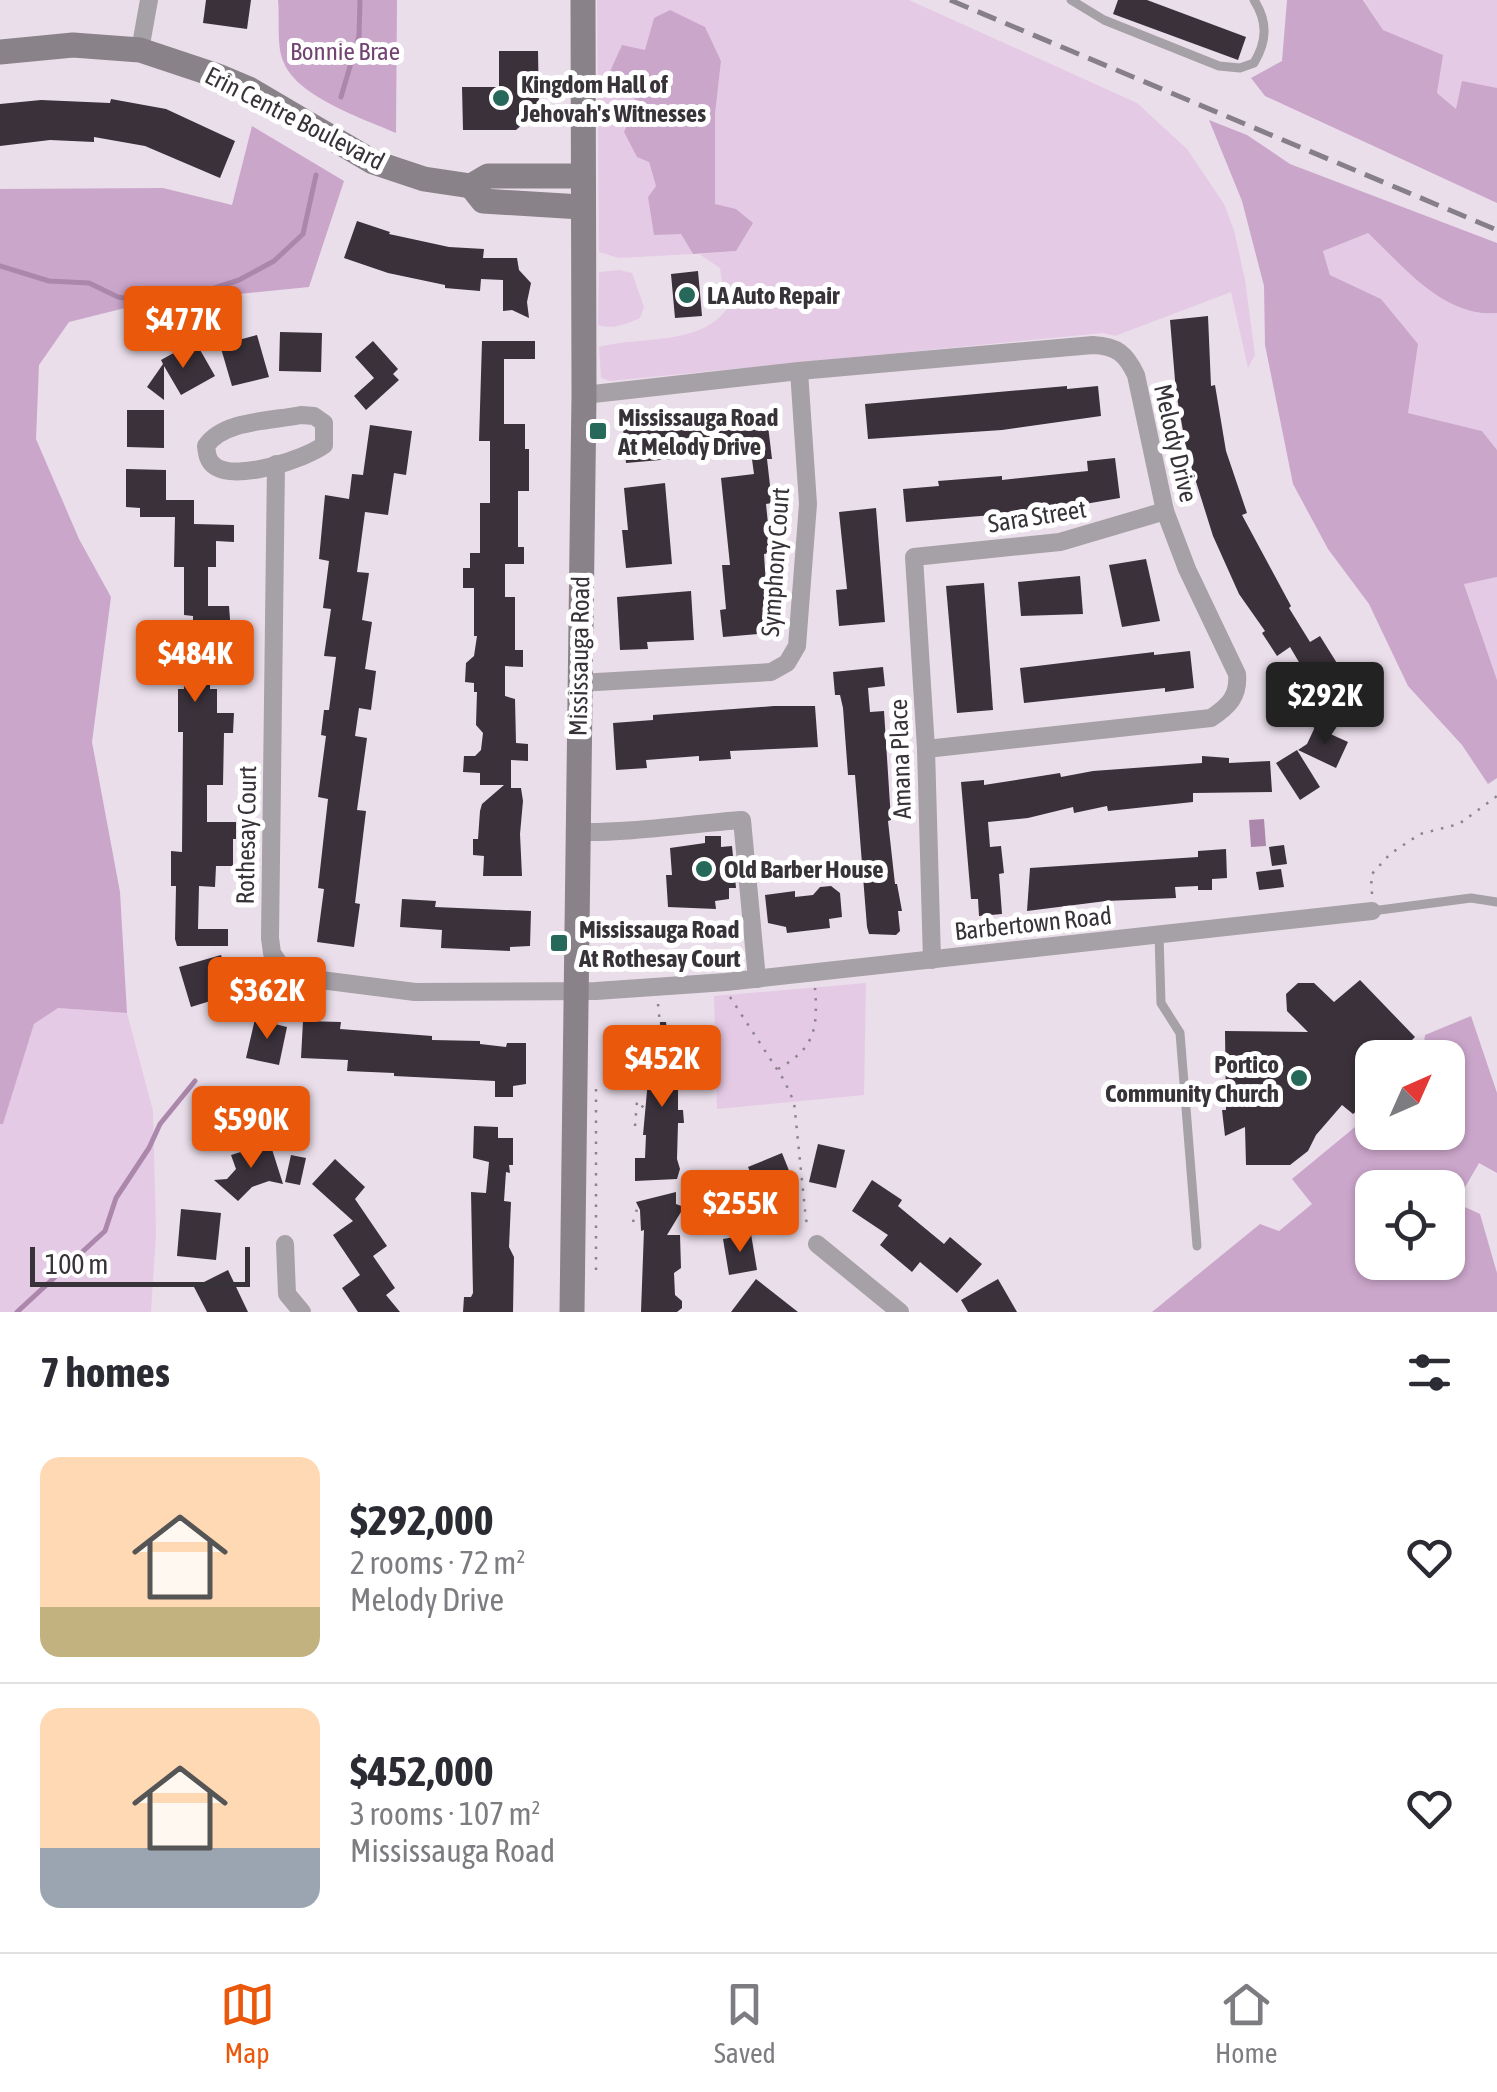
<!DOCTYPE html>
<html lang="en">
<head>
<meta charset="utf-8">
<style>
	:root { --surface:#fff; --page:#f2f2f3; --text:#2b2b33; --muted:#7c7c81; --line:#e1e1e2; --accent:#ea580c }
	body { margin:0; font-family:"Asap Condensed",sans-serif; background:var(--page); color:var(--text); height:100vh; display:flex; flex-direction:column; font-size:38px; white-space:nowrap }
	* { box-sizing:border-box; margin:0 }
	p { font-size:32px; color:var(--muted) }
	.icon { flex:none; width:55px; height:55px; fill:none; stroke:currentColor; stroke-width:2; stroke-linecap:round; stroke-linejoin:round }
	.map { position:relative; height:1312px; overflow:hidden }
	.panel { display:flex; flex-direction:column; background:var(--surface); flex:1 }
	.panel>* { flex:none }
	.needle { width:65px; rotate:45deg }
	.tools { position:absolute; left:1355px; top:1040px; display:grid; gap:20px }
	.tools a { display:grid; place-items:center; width:110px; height:110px; border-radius:20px; background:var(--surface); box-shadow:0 2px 8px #0004; font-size:50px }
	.scale { position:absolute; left:30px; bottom:25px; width:220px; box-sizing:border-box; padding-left:10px; border:5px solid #383338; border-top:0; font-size:28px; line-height:35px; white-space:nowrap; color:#383338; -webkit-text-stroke:8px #fff; paint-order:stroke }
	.price { position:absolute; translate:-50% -85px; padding:0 22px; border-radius:10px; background:var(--accent); color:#fff; font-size:32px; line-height:65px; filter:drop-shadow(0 2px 5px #0008) }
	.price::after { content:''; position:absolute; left:50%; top:60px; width:30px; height:22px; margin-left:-15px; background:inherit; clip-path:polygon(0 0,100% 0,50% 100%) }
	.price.active { background:#222; color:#fff }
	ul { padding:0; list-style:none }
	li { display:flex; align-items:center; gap:30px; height:250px; padding:0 40px }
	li+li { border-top:2px solid var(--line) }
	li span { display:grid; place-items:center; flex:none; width:280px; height:200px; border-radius:20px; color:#555 }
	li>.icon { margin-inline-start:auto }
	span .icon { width:120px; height:120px; fill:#fffc; stroke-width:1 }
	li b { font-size:42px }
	h2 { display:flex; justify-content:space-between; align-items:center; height:120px; padding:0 40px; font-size:42px }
	.tab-bar { display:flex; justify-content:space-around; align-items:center; height:140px; border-top:2px solid var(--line); background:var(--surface); font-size:28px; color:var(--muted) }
	.tab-bar a { display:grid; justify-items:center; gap:5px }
	.tab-bar .active { color:var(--accent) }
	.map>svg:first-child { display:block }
</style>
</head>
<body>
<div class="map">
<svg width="1497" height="1312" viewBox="0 0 1497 1312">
	<rect width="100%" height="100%" fill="#eadeea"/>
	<!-- green -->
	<g fill="#e5cae5">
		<path d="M597,0h312l228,103 50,46 37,55 10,26 11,50 10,75 -7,13 -17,-76 -116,44 -12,-3 -493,48 -9,-3 -2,-31c40,-11 100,-1 127,-37l-6,-42 -21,-14 37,-3 -21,-46v-91l6,-54 -67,-42 -20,90 -10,24 25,30 7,24 -8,11 33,37 12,20 -74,4 -20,-6z"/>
		<polygon points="1364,0 1497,0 1497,88 1457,110 1437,93 1442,55 1383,30"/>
		<path d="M1368,233c35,33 76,85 129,80v137l-15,-19 -74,-18 -27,-114 -51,-24 -7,-25z"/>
		<path d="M620,270l12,3 12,34 -4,11c-14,6 -27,12 -42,7l1,-53z"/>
		<polygon points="1497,577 1497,680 1464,583"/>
		<polygon points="866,983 864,1095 717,1109 714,996"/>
		<polygon points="58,1008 127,1013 153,1111 156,1234 151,1312 0,1312 0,1124 3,1124 34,1024"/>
	</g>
	<!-- forest -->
	<g fill="#cba6cb" fill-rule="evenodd">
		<path d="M278,0h119l-1,133c-32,-14 -98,-36 -112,-70 -8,-16 -4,-45 -6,-63z"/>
		<polygon points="1287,0 1363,0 1383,30 1443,55 1437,93 1456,109 1462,81 1497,88 1497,203 1265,96 1251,78 1282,61"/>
		<polygon points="670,10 705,27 721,61 715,114 715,204 736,209 753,223 736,251 693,254 681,234 654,235 648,197 656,186 649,162 637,157 624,132 634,108 635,94 608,76 622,45 645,50 654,18"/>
		<path d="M1209,120l38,15 43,29 207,79v70c-53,5 -94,-47 -129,-80l-45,18 7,24 51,24 37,45 -10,69 74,18 15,19v127l-33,7 33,96v98l-9,6 -26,-39 -54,-59 -39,-82 -41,-55 -35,-65 -28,-139 -1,-59 -22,-85z"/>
		<polygon points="252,126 344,181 309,287 141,304 69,322 39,365 36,439 79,539 111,597 92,742 120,892 127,1013 58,1008 34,1024 3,1124 0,1124 0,189 163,188 232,205"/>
		<path d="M1471,1016l26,77v80l-18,-10 -23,40 24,11 17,59v39h-345l108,-88 19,7 33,-27 -20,-25 80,-66v19h76v-74l-26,-1 3,-22zM1372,1188h76v74h-76z"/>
	</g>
	<!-- water -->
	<polygon fill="#ab87ac" points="1264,819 1266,846 1251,847 1249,820"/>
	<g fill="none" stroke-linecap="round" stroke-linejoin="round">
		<!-- stream -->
		<g stroke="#ab87ac" stroke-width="5">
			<polyline points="341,97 359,36 360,0"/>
			<polyline points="0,266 49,281 89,283 118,297 150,302 187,297 239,280 274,261 303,234 316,175"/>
			<polyline points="17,1312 105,1231 116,1198 149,1148 160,1124 195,1081"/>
		</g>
	</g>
	<!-- building -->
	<g fill="#3a313a">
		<polygon points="206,0 251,0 247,29 203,23"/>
		<polygon points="1118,0 1147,0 1246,37 1238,60 1113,14"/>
		<polygon points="499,51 538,51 539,110 516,130 463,130 462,87 499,87"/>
		<polygon points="111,99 166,109 235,141 220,178 145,146 94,137 94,142 50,140 0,146 0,104 41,100 110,103"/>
		<polygon points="357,221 390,232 389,234 449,247 484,249 483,258 517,258 519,270 531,283 527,302 529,318 512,310 503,311 503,280 481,279 480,291 445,288 445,285 388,273 344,258"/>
		<polygon points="698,271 702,316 675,318 671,274"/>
		<polygon points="1208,316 1211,386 1215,385 1226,451 1247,513 1242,515 1291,606 1289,608 1310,642 1320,636 1340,668 1312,684 1290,647 1277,656 1262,633 1265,631 1239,594 1213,536 1187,453 1176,392 1170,320"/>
		<polygon points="280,332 322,333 321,372 279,371"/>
		<polygon points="257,335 269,377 232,386 220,345"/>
		<polygon points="195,341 215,376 181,395 164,366 164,400 147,387 163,364 161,360"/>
		<polygon points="373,341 398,369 393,374 399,380 366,410 354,396 374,378 355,357"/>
		<polygon points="482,341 535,341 535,359 504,359 504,424 525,424 525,449 529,449 529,491 518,491 518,547 524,547 524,564 505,564 505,597 515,597 515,650 523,650 523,667 505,666 505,696 515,699 516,743 528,744 528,761 511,760 511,788 521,788 523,801 520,834 522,876 483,876 484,856 473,855 473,839 478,839 480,811 482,804 504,785 480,785 480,773 463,772 464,756 475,756 481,750 483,733 476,725 477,692 474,692 474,683 465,682 466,663 474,656 477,636 474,636 474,588 463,588 463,568 470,568 470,553 480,553 480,503 490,503 490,441 479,441"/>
		<polygon points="1067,386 1067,389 1098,386 1101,416 1002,430 868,439 865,404"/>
		<polygon points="766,409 772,459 767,459 772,503 766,504 771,553 764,554 769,633 723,637 720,610 726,609 722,565 730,565 721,478 754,474 751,452 626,463 623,427 747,415 746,412"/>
		<polygon points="127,410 164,410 164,448 127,447"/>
		<polygon points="370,425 412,431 406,475 394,473 388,515 365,512 357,572 369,573 362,620 372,622 365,669 376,671 371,710 359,708 355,736 367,738 357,810 366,811 355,903 360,904 354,947 317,942 324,889 318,888 328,799 318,797 326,736 321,735 324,710 329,710 336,657 324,656 331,609 323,608 329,561 319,559 325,495 349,499 352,474 363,475"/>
		<polygon points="1115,458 1120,498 1044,511 906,522 903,489 939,486 938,481 1002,476 1002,480 1088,471 1087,461"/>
		<polygon points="126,469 166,470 166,500 194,500 194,524 234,525 234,542 216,541 216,567 208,567 208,606 229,606 231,632 231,649 210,648 210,689 217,689 217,713 234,713 233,733 224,733 223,785 207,785 207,822 236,822 236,839 233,839 233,866 216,866 215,887 199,886 198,929 228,929 228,946 177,946 175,939 176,886 171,886 171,851 182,852 183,732 178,732 178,689 184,689 185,639 193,639 193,616 184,615 184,567 174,567 175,517 140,517 140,508 126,507"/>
		<polygon points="665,483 672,564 626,568 622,530 628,530 624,488"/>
		<polygon points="876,508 885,622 839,626 836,590 847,589 839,512"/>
		<polygon points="1146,559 1160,621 1122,627 1109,565"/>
		<polygon points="1080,576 1083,614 1021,616 1018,582"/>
		<polygon points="984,583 993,710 957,713 946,586"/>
		<polygon points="691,591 694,640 647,642 648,649 620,650 617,597"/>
		<polygon points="1190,651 1194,688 1165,692 1165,688 1024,703 1020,668 1154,652 1154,655"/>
		<polygon points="883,667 885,686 868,688 870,712 884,711 891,820 888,821 895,884 897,884 902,911 898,911 900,931 896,935 869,934 867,927 855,775 848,775 843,708 840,695 835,695 833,672"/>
		<polygon points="1353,688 1355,718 1317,720 1316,690"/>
		<polygon points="774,706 815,706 818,747 730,751 731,759 699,761 699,756 646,760 647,768 616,770 613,723 653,720 653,715"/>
		<polygon points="1315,727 1348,742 1336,768 1298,750 1307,744"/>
		<polygon points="1297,750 1320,787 1300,800 1276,763"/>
		<polygon points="1202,756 1229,758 1229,763 1270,761 1272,792 1193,793 1193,802 1108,811 1107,806 1074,813 1073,807 1028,818 988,822 990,847 1001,846 1004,873 999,874 1002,914 979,916 978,899 971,899 961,782 984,780 984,785 1060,773 1061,777 1093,771 1202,763"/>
		<polygon points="705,836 721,836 721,847 732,846 736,888 729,888 729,899 715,901 716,909 668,907 666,875 672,875 670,848 705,843"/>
		<polygon points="1284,845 1287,864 1272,866 1269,847"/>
		<polygon points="1226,849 1227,878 1212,879 1212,890 1198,890 1198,886 1175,887 1176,898 1106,901 1027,911 1030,868 1198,857 1198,851"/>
		<polygon points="1281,869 1284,887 1259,890 1256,872"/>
		<polygon points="831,886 840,893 842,917 829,919 830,928 787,933 786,927 768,923 765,895 795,891 795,897 813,895 820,887"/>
		<polygon points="402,899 436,901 435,907 531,911 530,946 510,947 510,951 441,948 442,930 400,927"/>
		<polygon points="221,955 233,994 191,1007 179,967"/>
		<polygon points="1360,980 1415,1037 1394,1058 1372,1058 1372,1098 1353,1114 1342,1105 1316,1135 1308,1151 1290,1165 1246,1165 1245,1127 1225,1136 1222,1110 1226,1110 1225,1031 1308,1032 1287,1011 1286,994 1298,983 1314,983 1334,1002"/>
		<polygon points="255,1019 287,1027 279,1065 246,1058"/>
		<polygon points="303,1021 341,1022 340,1029 432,1036 432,1040 480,1041 480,1044 506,1047 507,1043 526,1043 526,1084 513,1086 513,1097 495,1097 495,1081 394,1076 394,1073 347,1071 348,1060 301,1058"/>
		<polygon points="660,1022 666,1022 669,1047 684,1048 683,1057 687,1057 687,1070 682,1071 682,1079 678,1079 678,1110 683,1110 684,1123 678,1123 677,1159 680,1169 677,1179 635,1181 635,1158 645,1158 646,1135 643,1135 648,1080 643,1080 643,1047 659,1046"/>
		<polygon points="474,1126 498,1127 498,1138 513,1138 513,1165 509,1165 510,1173 506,1172 504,1201 511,1202 509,1247 514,1257 513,1312 463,1312 464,1297 471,1297 473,1293 471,1192 486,1193 489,1162 473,1158"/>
		<polygon points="270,1143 283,1184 269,1181 252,1187 238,1201 214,1180 227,1179 236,1169 231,1155"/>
		<polygon points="818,1144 845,1150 836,1188 809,1182"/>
		<polygon points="782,1153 796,1188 762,1201 748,1167"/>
		<polygon points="291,1155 306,1158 300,1185 285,1182"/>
		<polygon points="335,1159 365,1187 355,1199 387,1246 373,1256 395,1288 386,1295 400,1312 358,1312 342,1288 360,1275 333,1235 353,1221 312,1184"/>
		<polygon points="740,1180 755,1188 729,1235 715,1231 721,1208 724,1209"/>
		<polygon points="872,1180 902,1200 898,1206 944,1244 950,1237 982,1264 957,1293 920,1262 912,1272 880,1245 888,1235 852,1211"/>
		<polygon points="676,1192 676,1204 684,1207 667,1235 680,1235 681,1268 674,1273 675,1295 682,1301 682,1308 677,1312 641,1312 644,1230 641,1231 640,1210 636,1202"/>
		<polygon points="181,1209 221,1213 216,1260 177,1256"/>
		<polygon points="751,1234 757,1270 729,1275 723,1239"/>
		<polygon points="228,1270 248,1312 207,1312 194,1287"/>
		<polygon points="756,1279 798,1312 731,1312"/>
		<polygon points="998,1279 1017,1312 968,1312 961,1300"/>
	</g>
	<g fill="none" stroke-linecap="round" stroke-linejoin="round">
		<!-- path -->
		<g stroke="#8c848c" stroke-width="2.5" stroke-dasharray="2.5 8" stroke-linecap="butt">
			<polyline points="1372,894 1371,875 1390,854 1420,834 1459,824 1497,796"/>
			<polyline points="730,997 784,1080 794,1102 806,1220 810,1229"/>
			<polyline points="658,1004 662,1044"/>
			<path d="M778,1069c37,-21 40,-40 37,-81"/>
			<polyline points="636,1084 636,1055 639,1047 661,1040"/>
			<polyline points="635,1126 637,1101 647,1111"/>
			<polyline points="633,1222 638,1206"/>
			<polyline points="596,1270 596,1082"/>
		</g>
		<!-- lane -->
		<g stroke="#a6a1a6" stroke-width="9">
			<path d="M1071,0l33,20 115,46 21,2 14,-5c13,-22 14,-41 0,-63"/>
			<polyline points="1372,911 1471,898 1497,902"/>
			<polyline points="1159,935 1161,1003 1180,1033 1197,1246"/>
		</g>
		<!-- street -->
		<g stroke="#a6a1a6" stroke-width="18">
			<polyline points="140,50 149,0"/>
			<path d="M584,395l215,-24 294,-26c24,1 33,9 43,30l29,136 22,58 50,105c2,22 -8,32 -26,44l-285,31"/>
			<path d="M301,415l13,1 10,7v22c-19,14 -86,36 -108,22 -8,-5 -9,-12 -10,-21 17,-26 66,-25 95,-31z"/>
			<polyline points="276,464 270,938 272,953 280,965 291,974 305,978 415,992 596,991 726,982 1372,911"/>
			<polyline points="579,683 771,672 787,663 797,646 808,504 799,371"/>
			<path d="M577,832c55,1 110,-8 165,-12l15,159"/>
			<polyline points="932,960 926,749 914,557 1060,542 1165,511"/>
			<polyline points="285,1244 287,1294 302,1312"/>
			<polyline points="817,1244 900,1312"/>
		</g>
		<!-- secondary -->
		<g stroke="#898289" stroke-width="25">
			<polyline points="0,52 73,45 140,50 218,76 249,89 373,162 424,179 471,186 488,176 581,176"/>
			<polyline points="471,186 483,201 581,207"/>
			<polyline points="572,1312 584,395 583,0"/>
		</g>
		<!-- rail -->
		<polyline stroke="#877f87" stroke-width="5" stroke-dasharray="20 10" stroke-linecap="butt" points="950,0 1497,230"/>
	</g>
	<!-- markers -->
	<g fill="#26695a" stroke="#fff" stroke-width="4">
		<circle cx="501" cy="98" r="10"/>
		<circle cx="687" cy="295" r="10"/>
		<rect x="588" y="421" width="20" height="20" rx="5"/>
		<circle cx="704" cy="869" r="10"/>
		<rect x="549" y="933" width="20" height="20" rx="5"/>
		<circle cx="1299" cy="1078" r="10"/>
	</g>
	<g text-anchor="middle" stroke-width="10" stroke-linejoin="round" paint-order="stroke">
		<!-- park labels -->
		<g font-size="25" fill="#724273" stroke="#fff">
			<text x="345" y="60">Bonnie Brae</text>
		</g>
		<!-- poi labels -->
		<g font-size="25" font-weight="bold" fill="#383338" stroke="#fff" text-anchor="start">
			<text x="521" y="93">Kingdom Hall of<tspan x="521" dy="29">Jehovah's Witnesses</tspan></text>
			<text x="707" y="304">LA Auto Repair</text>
			<text x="618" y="426">Mississauga Road<tspan x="618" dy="29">At Melody Drive</tspan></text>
			<text x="724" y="878">Old Barber House</text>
			<text x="579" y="938">Mississauga Road<tspan x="579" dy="29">At Rothesay Court</tspan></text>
			<text x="1279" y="1073" text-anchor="end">Portico<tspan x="1279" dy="29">Community Church</tspan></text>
		</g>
		<!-- street labels -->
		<g font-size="25" fill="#383338" stroke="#fff">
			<text transform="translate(295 118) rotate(27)" y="9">Erin Centre Boulevard</text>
			<text transform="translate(1176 443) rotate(77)" y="9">Melody Drive</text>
			<text transform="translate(1037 516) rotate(-9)" y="9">Sara Street</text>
			<text transform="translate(775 562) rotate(-86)" y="9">Symphony Court</text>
			<text transform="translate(579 656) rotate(-89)" y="9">Mississauga Road</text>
			<text transform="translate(900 759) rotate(-92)" y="9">Amana Place</text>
			<text transform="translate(246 835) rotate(-89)" y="9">Rothesay Court</text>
			<text transform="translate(1033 923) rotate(-6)" y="9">Barbertown Road</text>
		</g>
	</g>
</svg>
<div class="tools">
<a><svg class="needle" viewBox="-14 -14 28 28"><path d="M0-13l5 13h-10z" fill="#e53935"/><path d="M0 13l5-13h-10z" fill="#7c7c81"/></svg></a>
<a><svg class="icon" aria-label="locate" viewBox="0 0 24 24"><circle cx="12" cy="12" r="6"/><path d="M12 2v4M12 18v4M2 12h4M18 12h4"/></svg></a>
</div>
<div class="scale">100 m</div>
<b class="price" style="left:183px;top:371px">$477K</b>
<b class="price" style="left:195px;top:705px">$484K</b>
<b class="price active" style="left:1325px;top:747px">$292K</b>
<b class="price" style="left:267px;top:1042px">$362K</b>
<b class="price" style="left:662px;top:1110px">$452K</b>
<b class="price" style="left:251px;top:1171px">$590K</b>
<b class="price" style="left:740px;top:1255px">$255K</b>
</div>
<section class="panel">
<h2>7 homes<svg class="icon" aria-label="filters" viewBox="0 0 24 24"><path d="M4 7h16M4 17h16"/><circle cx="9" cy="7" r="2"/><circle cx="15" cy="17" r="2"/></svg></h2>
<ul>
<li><span style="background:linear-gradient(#ffd9b3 75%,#c2b280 0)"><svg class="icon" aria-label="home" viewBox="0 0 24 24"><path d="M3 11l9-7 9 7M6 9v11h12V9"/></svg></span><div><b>$292,000</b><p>2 rooms · 72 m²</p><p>Melody Drive</p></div><svg class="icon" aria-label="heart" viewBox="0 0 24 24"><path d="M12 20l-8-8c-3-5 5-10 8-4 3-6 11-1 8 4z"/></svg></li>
<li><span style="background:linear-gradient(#ffd9b3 70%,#9aa5b1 0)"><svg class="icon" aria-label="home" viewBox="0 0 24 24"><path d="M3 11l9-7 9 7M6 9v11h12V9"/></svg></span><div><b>$452,000</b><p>3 rooms · 107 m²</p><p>Mississauga Road</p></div><svg class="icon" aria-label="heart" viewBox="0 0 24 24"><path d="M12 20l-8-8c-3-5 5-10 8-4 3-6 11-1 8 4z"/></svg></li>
</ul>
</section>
<nav class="tab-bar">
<a class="active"><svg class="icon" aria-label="map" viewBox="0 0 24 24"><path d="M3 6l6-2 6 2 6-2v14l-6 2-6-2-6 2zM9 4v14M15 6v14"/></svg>Map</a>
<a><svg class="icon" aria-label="saved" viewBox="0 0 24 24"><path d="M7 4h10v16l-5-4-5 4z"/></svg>Saved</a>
<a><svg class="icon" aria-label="home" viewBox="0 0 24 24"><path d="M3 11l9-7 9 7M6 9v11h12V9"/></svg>Home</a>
</nav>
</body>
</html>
